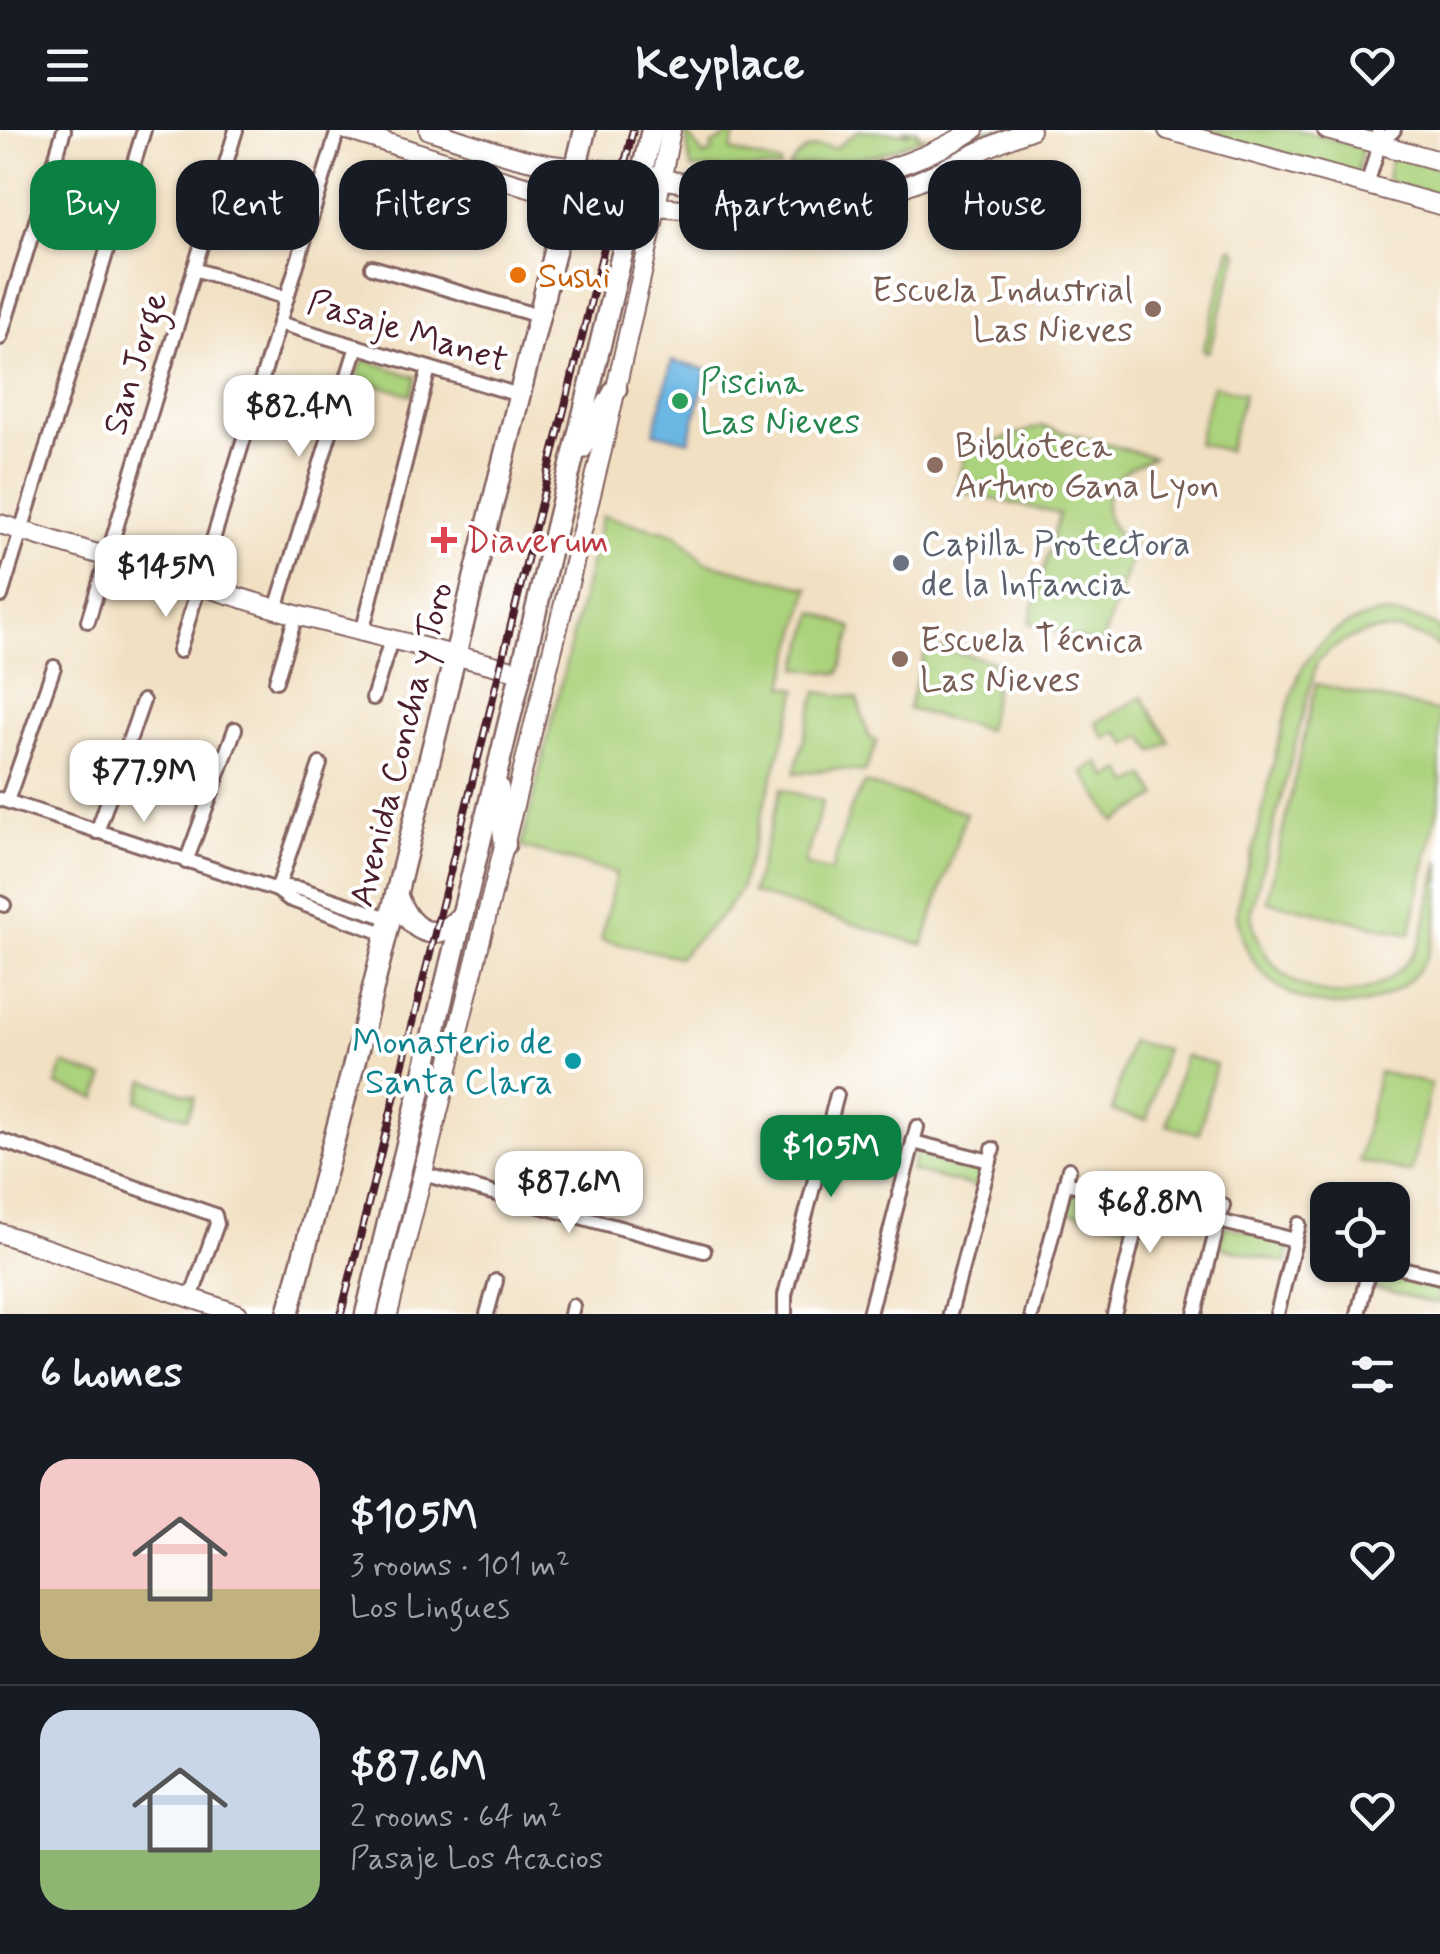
<!DOCTYPE html>
<html lang="en">
<head>
<meta charset="utf-8">
<style>
	:root { --surface:#171b24; --page:#20242c; --text:#f1f3f6; --muted:#9ea1a6; --line:#363941; --accent:#0b8043 }
	body { margin:0; font-family:Mynerve,sans-serif; background:var(--page); color:var(--text); height:100vh; display:flex; flex-direction:column; font-size:38px; white-space:nowrap }
	* { box-sizing:border-box; margin:0 }
	p { font-size:32px; color:var(--muted) }
	.icon { flex:none; width:55px; height:55px; fill:none; stroke:currentColor; stroke-width:2; stroke-linecap:round; stroke-linejoin:round }
	.map { position:relative; height:1184px; overflow:hidden }
	.sheet { display:flex; flex-direction:column; background:var(--surface); flex:1 }
	.sheet>* { flex:none }
	.top-card { position:absolute; left:30px; top:30px; width:1380px; height:90px; display:flex; gap:20px }
	.fabs { position:absolute; left:1310px; top:1052px; display:grid; gap:20px }
	.fabs a { display:grid; place-items:center; width:100px; height:100px; border-radius:20px; background:var(--surface); box-shadow:0 2px 8px #0004; font-size:50px }
	.price { position:absolute; translate:-50% -85px; padding:0 22px; border-radius:20px; background:#fff; color:#222; font-size:32px; line-height:65px; filter:drop-shadow(0 2px 5px #0008) }
	.price::after { content:''; position:absolute; left:50%; top:60px; width:30px; height:22px; margin-left:-15px; background:inherit; clip-path:polygon(0 0,100% 0,50% 100%) }
	.price.active { background:var(--accent); color:#fff }
	ul { padding:0; list-style:none }
	li { display:flex; align-items:center; gap:30px; height:250px; padding:0 40px }
	li+li { border-top:2px solid var(--line) }
	li span { display:grid; place-items:center; flex:none; width:280px; height:200px; border-radius:30px; color:#555 }
	li>.icon { margin-inline-start:auto }
	span .icon { width:120px; height:120px; fill:#fffc; stroke-width:1 }
	li b { font-size:42px }
	h2 { display:flex; justify-content:space-between; align-items:center; height:120px; padding:0 40px; font-size:42px }
	.chip { padding:0 35px; border-radius:30px; background:var(--surface); box-shadow:0 2px 8px #0004; font-size:35px; line-height:90px }
	.chip.active { background:var(--accent); color:#fff }
	header { display:flex; justify-content:space-between; align-items:center; height:130px; padding:0 40px; background:var(--surface); font-size:45px; font-weight:700 }
	.map>svg:first-child { display:block }
</style>
</head>
<body>
<header><svg class="icon" aria-label="menu" viewBox="0 0 24 24"><path d="M4 6h16M4 12h16M4 18h16"/></svg>Keyplace<svg class="icon" aria-label="heart" viewBox="0 0 24 24"><path d="M12 20l-8-8c-3-5 5-10 8-4 3-6 11-1 8 4z"/></svg></header>
<div class="map">
<svg width="1440" height="1184" viewBox="0 0 1440 1184">
	<rect width="100%" height="100%" fill="#fff"/>
	<filter id="ink" filterUnits="userSpaceOnUse"><feTurbulence type="fractalNoise" baseFrequency=".01" numOctaves="2"/><feDisplacementMap in="SourceGraphic" scale="20" xChannelSelector="R" yChannelSelector="G"/><feConvolveMatrix kernelMatrix="1 2 1 2 8 2 1 2 1" color-interpolation-filters="sRGB"/></filter>
	<filter id="wash" filterUnits="userSpaceOnUse"><feTurbulence type="fractalNoise" baseFrequency=".0048" numOctaves="4" result="noise"/><feDisplacementMap in="SourceGraphic" scale="40" xChannelSelector="R" yChannelSelector="G"/><feGaussianBlur stdDeviation="2.25" result="paint"/><feColorMatrix in="noise" values="0 0 0 0 0 0 0 0 0 0 0 0 0 0 0 0 0 1.4 0 .05"/><feComposite in="paint" operator="in"/></filter>
	<g filter="url(#wash)">
		<rect width="100%" height="100%" fill="#f1e0c2"/>
		<!-- green -->
		<g fill="#abd27c" stroke="#7a7854" stroke-width="2.5">
			<polygon points="685,0 704,26 713,21 711,16 736,1 731,21 781,34 780,39 691,39"/>
			<path d="M859,0l51,4 -8,-4h16l-1,5 8,2 -47,18 -89,13c14,-21 23,-24 47,-20z"/>
			<polygon points="985,0 1011,0 888,55 804,69 679,69 682,58 753,62 957,18"/>
			<polygon points="1194,0 1298,0 1362,18 1357,45"/>
			<polygon points="1398,26 1440,37 1440,67 1391,53 1387,47 1391,29"/>
			<polygon points="1233,117 1238,123 1209,221 1205,222 1203,219 1230,119"/>
			<polygon points="363,229 416,247 411,265 357,249"/>
			<polygon points="1213,255 1244,264 1228,321 1197,313"/>
			<path d="M1041,296l112,31c-11,6 -29,12 -36,21 -23,31 -7,51 18,70l-34,97 -72,-22 30,-109 -103,-23 10,-39z"/>
			<polygon points="602,386 676,404 705,432 809,458 784,556 798,559 740,760 725,782 679,827 601,810 616,743 521,717"/>
			<polygon points="815,482 853,498 839,544 798,538"/>
			<path d="M1379,484c22,0 41,3 61,14v20c-40,-29 -89,-21 -123,14l-66,250c13,94 128,113 170,28l19,-80c0,32 0,67 -13,97 -45,78 -168,59 -187,-29 -2,-5 -3,-10 -3,-15 1,-23 13,-51 19,-74 14,-56 24,-116 45,-169 18,-32 43,-49 78,-56z"/>
			<polygon points="927,515 996,532 989,555 995,557 987,600 908,579"/>
			<polygon points="1316,554 1440,582 1440,669 1410,804 1267,771"/>
			<polygon points="817,562 857,568 869,607 877,611 865,642 836,639 794,643"/>
			<polygon points="1142,567 1170,612 1154,622 1143,606 1128,615 1119,602 1105,609 1096,593"/>
			<polygon points="1099,632 1108,648 1122,640 1131,654 1145,646 1158,666 1115,692 1083,642"/>
			<polygon points="865,653 966,683 923,815 752,763 781,659 823,671 804,735 831,742 851,678"/>
			<polygon points="1130,911 1165,919 1147,990 1112,981"/>
			<polygon points="1184,926 1216,934 1199,1004 1167,995"/>
			<polygon points="63,934 104,948 97,969 56,955"/>
			<polygon points="1379,942 1431,954 1411,1043 1359,1031"/>
			<polygon points="145,950 195,967 187,988 138,971"/>
			<polygon points="916,1020 982,1036 977,1057 911,1041"/>
			<polygon points="1071,1060 1137,1076 1131,1097 1065,1081"/>
			<polygon points="1225,1096 1291,1112 1286,1133 1220,1117"/>
			<polygon points="1378,1137 1440,1152 1438,1174 1373,1158"/>
		</g>
		<!-- water -->
		<polygon fill="#6bb7e4" stroke="#5a6b88" stroke-width="2.5" points="672,231 707,240 689,311 654,302"/>
	</g>
	<g filter="url(#ink)">
		<g fill="none" stroke-linecap="round" stroke-linejoin="round">
			<defs>
				<g id="street">
					<polyline points="1379,15 1394,0"/>
					<polyline points="1367,55 1379,15 1378,0"/>
					<polyline points="402,73 418,22"/>
					<polyline points="458,91 474,39"/>
					<polyline points="372,137 539,186"/>
					<polyline points="194,139 287,168"/>
					<polyline points="279,193 519,265"/>
					<polyline points="0,208 64,0"/>
					<polyline points="1,466 144,0"/>
					<polyline points="276,479 357,216"/>
					<polyline points="88,491 236,0"/>
					<polyline points="362,503 429,238"/>
					<polyline points="179,521 338,0"/>
					<polyline points="276,551 296,485"/>
					<polyline points="373,568 391,510"/>
					<polyline points="0,669 277,760 289,769 386,804"/>
					<polyline points="7,671 54,537"/>
					<polyline points="97,702 143,571"/>
					<polyline points="186,732 235,599"/>
					<polyline points="277,760 320,634"/>
					<polyline points="277,760 286,757 301,759 391,789"/>
					<polyline points="0,773 4,775"/>
					<polyline points="0,1010 215,1085 217,1094 191,1168"/>
					<polyline points="913,1012 990,1031"/>
					<polyline points="423,1044 704,1121"/>
					<polyline points="1066,1053 1143,1072"/>
					<polyline points="1219,1091 1295,1110"/>
					<polyline points="1389,1135 1440,1147"/>
					<polyline points="487,1184 496,1151"/>
					<polyline points="571,1184 573,1176"/>
					<polyline points="785,1184 785,1165 837,965"/>
					<polyline points="869,1184 917,997"/>
					<polyline points="950,1184 993,1019"/>
					<polyline points="1032,1184 1069,1039"/>
					<polyline points="1114,1184 1146,1058"/>
					<polyline points="1195,1184 1223,1075"/>
					<polyline points="1277,1184 1299,1094"/>
					<polyline points="1358,1184 1370,1135"/>
				</g>
				<g id="secondary">
					<path d="M346,0c73,22 145,48 219,67 17,4 36,4 53,6 83,10 176,14 258,-7 55,-15 101,-48 154,-66"/>
					<path d="M429,0c39,12 78,27 118,34 31,5 62,5 92,10 15,2 30,7 45,9 98,14 205,0 290,-53"/>
					<polyline points="1168,0 1440,75"/>
					<polyline points="1327,0 1440,31"/>
					<polyline points="0,394 296,485 521,542"/>
					<polyline points="0,1103 238,1184"/>
					<polyline points="388,1184 602,320 650,108 671,0"/>
				</g>
				<g id="primary">
					<polyline points="582,318 616,259"/>
					<polyline points="498,657 505,715"/>
					<path d="M396,764c13,36 38,54 67,20"/>
					<polyline points="288,1184 360,911 585,0"/>
					<polyline points="366,1184 652,0"/>
				</g>
			</defs>
			<!-- street casing -->
			<use href="#street" stroke="#846360" stroke-width="18"/>
			<!-- secondary casing -->
			<use href="#secondary" stroke="#846360" stroke-width="22"/>
			<!-- primary casing -->
			<use href="#primary" stroke="#846360" stroke-width="25"/>
			<!-- street -->
			<use href="#street" stroke="#fff" stroke-width="12"/>
			<!-- secondary -->
			<use href="#secondary" stroke="#fff" stroke-width="18"/>
			<!-- primary -->
			<use href="#primary" stroke="#fff" stroke-width="20"/>
			<defs>
				<polyline id="rail" points="341,1184 633,0"/>
			</defs>
			<!-- rail casing -->
			<use href="#rail" stroke="#4a1f2b" stroke-width="8"/>
			<!-- rail -->
			<use href="#rail" stroke="#fff" stroke-width="4" stroke-dasharray="11" stroke-linecap="butt"/>
		</g>
	</g>
	<!-- markers -->
	<circle fill="#e8710a" stroke="#fff" stroke-width="4" cx="518" cy="145" r="10"/>
	<g fill="#8d6e63" stroke="#fff" stroke-width="4">
		<circle cx="1153" cy="179" r="10"/>
		<circle cx="935" cy="335" r="10"/>
		<circle cx="900" cy="529" r="10"/>
	</g>
	<circle fill="#2e9e5b" stroke="#fff" stroke-width="4" cx="680" cy="271" r="10"/>
	<path fill="#e0444e" stroke="#fff" stroke-width="4" d="M439 395h10v10h10v10h-10v10h-10v-10h-10v-10h10z"/>
	<circle fill="#6b7280" stroke="#fff" stroke-width="4" cx="901" cy="433" r="10"/>
	<circle fill="#0f9aa8" stroke="#fff" stroke-width="4" cx="573" cy="931" r="10"/>
	<g text-anchor="middle" stroke-width="8" stroke-linejoin="round" paint-order="stroke">
		<!-- food labels -->
		<g font-size="35" fill="#c56008" stroke="#fff" text-anchor="start">
			<text x="538" y="157">Sushi</text>
		</g>
		<!-- education labels -->
		<g font-size="35" fill="#785e54" stroke="#fff" text-anchor="start">
			<text x="1133" y="171" text-anchor="end">Escuela Industrial<tspan x="1133" dy="40">Las Nieves</tspan></text>
			<text x="955" y="327">Biblioteca<tspan x="955" dy="40">Arturo Gana Lyon</tspan></text>
			<text x="920" y="521">Escuela Técnica<tspan x="920" dy="40">Las Nieves</tspan></text>
		</g>
		<!-- street labels -->
		<g font-size="35" fill="#4a1f2b" stroke="#fff">
			<text transform="translate(408 200) rotate(17)" y="12">Pasaje Manet</text>
			<text transform="translate(134 233) rotate(-73)" y="12">San Jorge</text>
			<text transform="translate(400 614) rotate(-76)" y="12">Avenida Concha y Toro</text>
		</g>
		<!-- leisure labels -->
		<g font-size="35" fill="#27864d" stroke="#fff" text-anchor="start">
			<text x="700" y="263">Piscina<tspan x="700" dy="40">Las Nieves</tspan></text>
		</g>
		<!-- health labels -->
		<g font-size="35" fill="#be3a42" stroke="#fff" text-anchor="start">
			<text x="466" y="422">Diaverum</text>
		</g>
		<!-- worship labels -->
		<g font-size="35" fill="#5b616d" stroke="#fff" text-anchor="start">
			<text x="921" y="425">Capilla Protectora<tspan x="921" dy="40">de la Infancia</tspan></text>
		</g>
		<!-- culture labels -->
		<g font-size="35" fill="#0d838f" stroke="#fff" text-anchor="end">
			<text x="553" y="923">Monasterio de<tspan x="553" dy="40">Santa Clara</tspan></text>
		</g>
	</g>
</svg>
<div class="fabs">
<a><svg class="icon" aria-label="locate" viewBox="0 0 24 24"><circle cx="12" cy="12" r="6"/><path d="M12 2v4M12 18v4M2 12h4M18 12h4"/></svg></a>
</div>
<b class="price" style="left:299px;top:330px">$82.4M</b>
<b class="price" style="left:166px;top:490px">$145M</b>
<b class="price" style="left:144px;top:695px">$77.9M</b>
<b class="price active" style="left:831px;top:1070px">$105M</b>
<b class="price" style="left:569px;top:1106px">$87.6M</b>
<b class="price" style="left:1150px;top:1126px">$68.8M</b>
<div class="top-card">
<a class="chip active">Buy</a>
<a class="chip">Rent</a>
<a class="chip">Filters</a>
<a class="chip">New</a>
<a class="chip">Apartment</a>
<a class="chip">House</a>
</div>
</div>
<section class="sheet">
<h2>6 homes<svg class="icon" aria-label="filters" viewBox="0 0 24 24"><path d="M4 7h16M4 17h16"/><circle cx="9" cy="7" r="2"/><circle cx="15" cy="17" r="2"/></svg></h2>
<ul>
<li><span style="background:linear-gradient(#f6c9c9 65%,#c2b280 0)"><svg class="icon" aria-label="home" viewBox="0 0 24 24"><path d="M3 11l9-7 9 7M6 9v11h12V9"/></svg></span><div><b>$105M</b><p>3 rooms · 101 m²</p><p>Los Lingues</p></div><svg class="icon" aria-label="heart" viewBox="0 0 24 24"><path d="M12 20l-8-8c-3-5 5-10 8-4 3-6 11-1 8 4z"/></svg></li>
<li><span style="background:linear-gradient(#c9d6e8 70%,#8fb573 0)"><svg class="icon" aria-label="home" viewBox="0 0 24 24"><path d="M3 11l9-7 9 7M6 9v11h12V9"/></svg></span><div><b>$87.6M</b><p>2 rooms · 64 m²</p><p>Pasaje Los Acacios</p></div><svg class="icon" aria-label="heart" viewBox="0 0 24 24"><path d="M12 20l-8-8c-3-5 5-10 8-4 3-6 11-1 8 4z"/></svg></li>
</ul>
</section>
</body>
</html>
